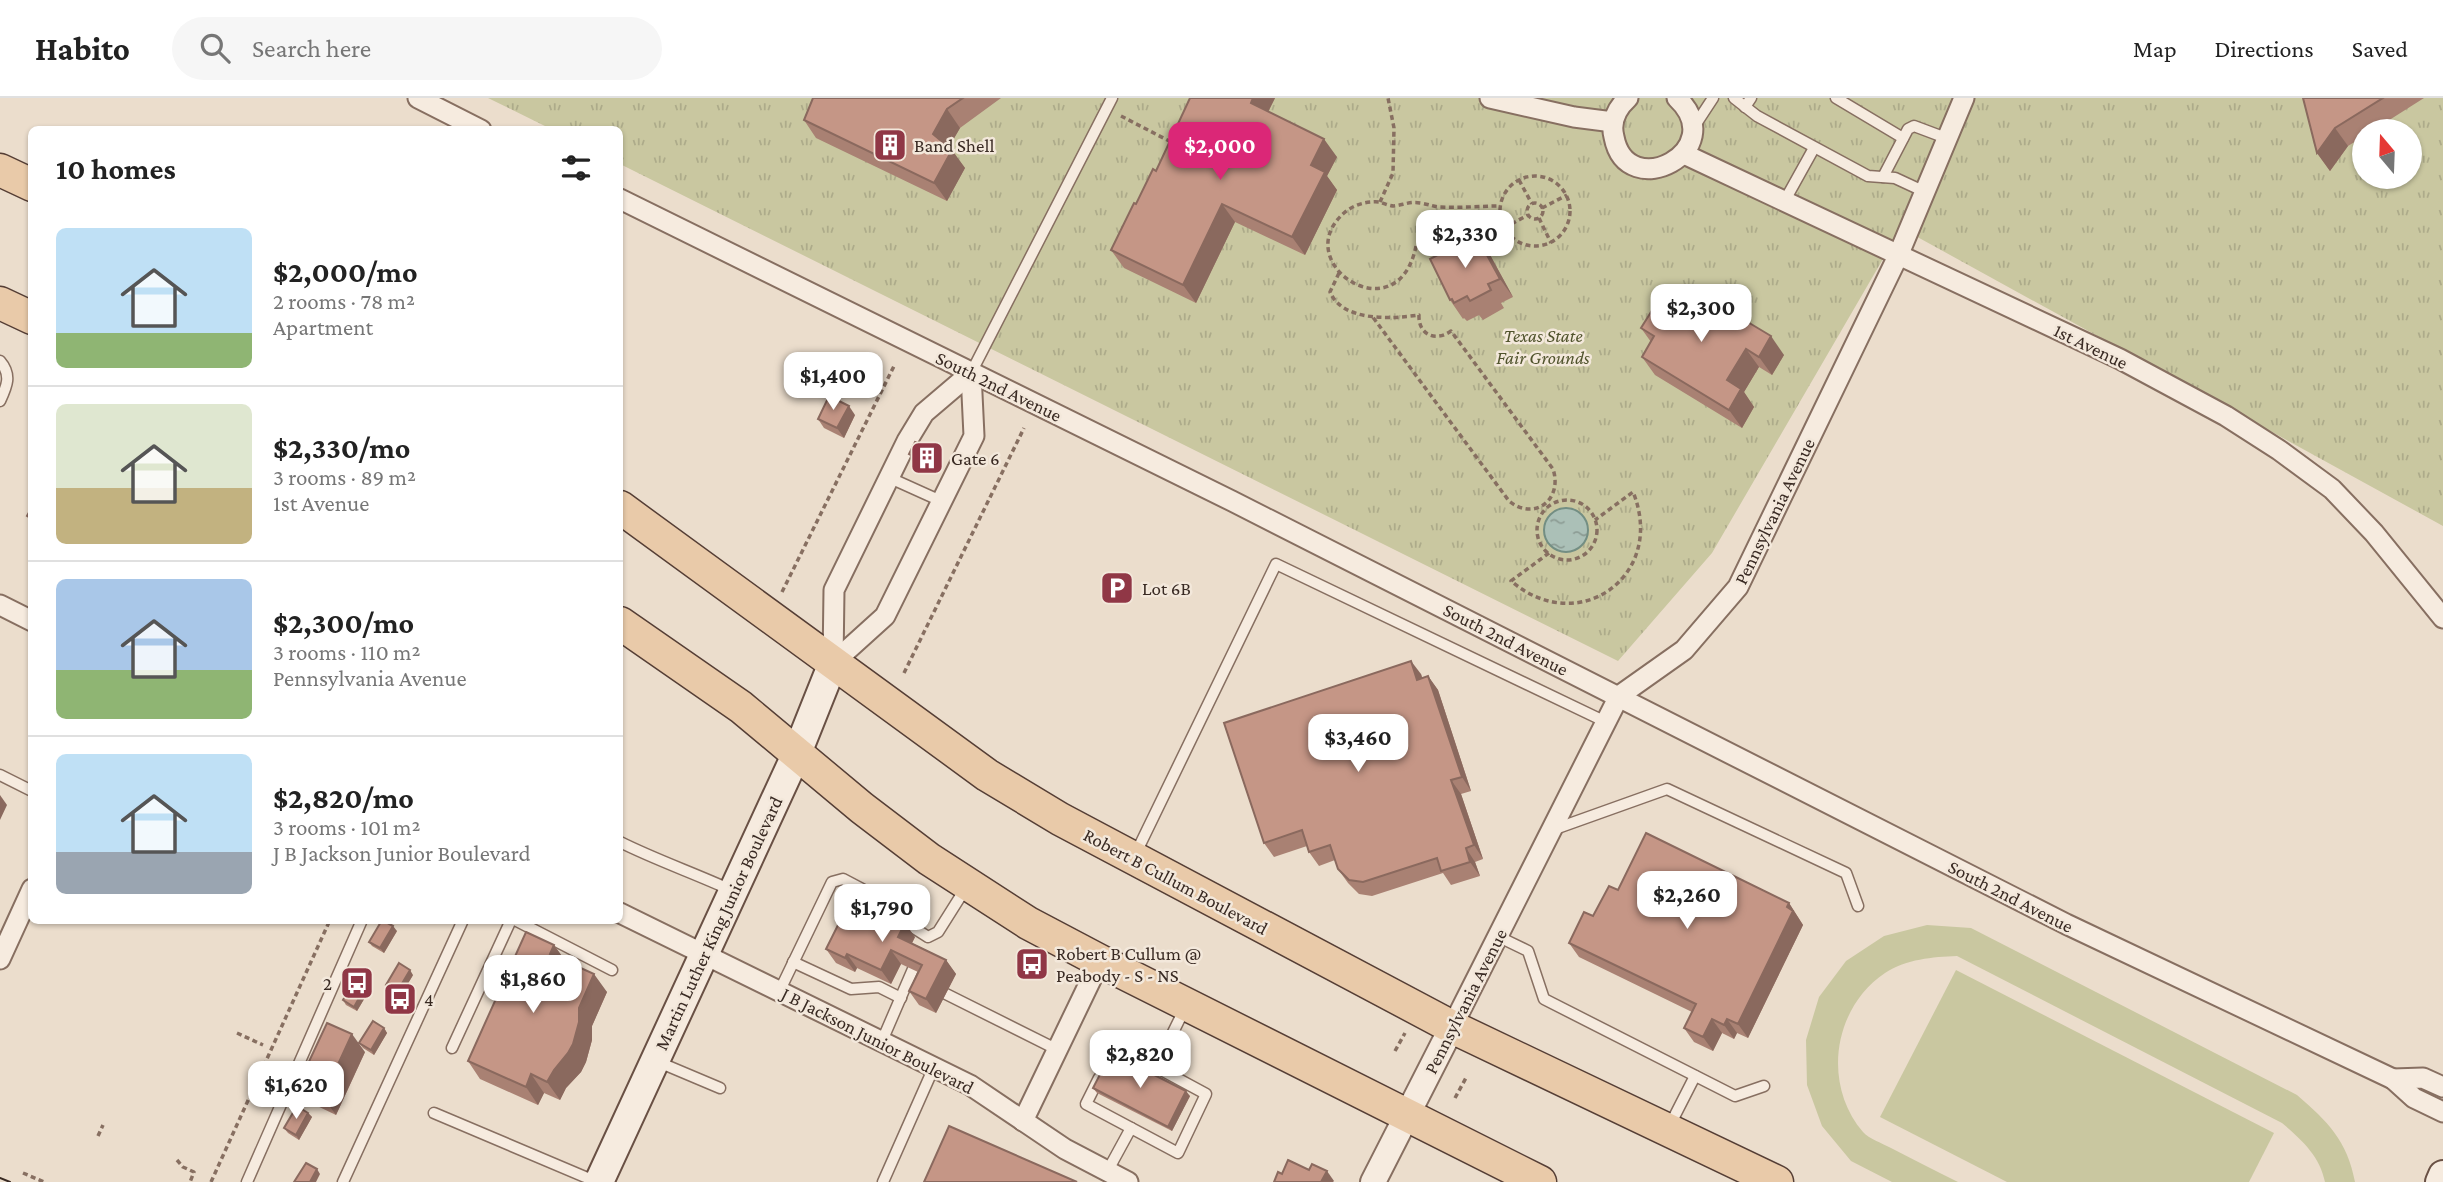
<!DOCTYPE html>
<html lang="en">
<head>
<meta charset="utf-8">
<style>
	:root { --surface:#fff; --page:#f6f6f6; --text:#222; --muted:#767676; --line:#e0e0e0; --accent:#db2777 }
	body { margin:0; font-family:"Crimson Pro",serif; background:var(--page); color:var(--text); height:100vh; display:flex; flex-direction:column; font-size:26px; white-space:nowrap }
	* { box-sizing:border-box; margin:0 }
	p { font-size:23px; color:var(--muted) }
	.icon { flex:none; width:38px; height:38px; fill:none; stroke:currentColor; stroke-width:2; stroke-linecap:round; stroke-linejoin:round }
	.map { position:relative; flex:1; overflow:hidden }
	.drawer { position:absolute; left:28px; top:28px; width:595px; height:798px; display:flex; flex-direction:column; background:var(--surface); border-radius:10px; box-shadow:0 2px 5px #0004 }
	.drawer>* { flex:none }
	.needle { width:46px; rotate:341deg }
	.controls { position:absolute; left:2352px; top:21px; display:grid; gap:14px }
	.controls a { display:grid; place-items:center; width:70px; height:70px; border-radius:50%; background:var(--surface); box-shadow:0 2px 5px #0004; font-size:35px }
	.price { position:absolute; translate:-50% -60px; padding:0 16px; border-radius:14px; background:#fff; color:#222; font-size:23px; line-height:46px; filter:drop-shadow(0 2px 4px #0008) }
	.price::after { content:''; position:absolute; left:50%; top:42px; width:21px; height:16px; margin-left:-10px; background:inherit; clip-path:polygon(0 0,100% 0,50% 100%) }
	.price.on { background:var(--accent); color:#fff }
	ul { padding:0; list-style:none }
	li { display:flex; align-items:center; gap:21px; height:175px; padding:0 28px }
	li+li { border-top:2px solid var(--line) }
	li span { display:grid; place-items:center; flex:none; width:196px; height:140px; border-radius:10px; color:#555 }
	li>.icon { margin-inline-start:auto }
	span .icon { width:84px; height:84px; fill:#fffc; stroke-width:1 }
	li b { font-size:30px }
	h2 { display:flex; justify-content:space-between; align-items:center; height:84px; padding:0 28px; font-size:30px }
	header { display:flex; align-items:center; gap:42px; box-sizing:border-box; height:98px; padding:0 35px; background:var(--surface); border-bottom:2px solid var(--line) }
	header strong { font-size:33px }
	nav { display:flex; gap:38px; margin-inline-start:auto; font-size:24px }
	.search { width:490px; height:63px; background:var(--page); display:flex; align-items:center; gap:18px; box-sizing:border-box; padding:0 24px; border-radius:38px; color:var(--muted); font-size:26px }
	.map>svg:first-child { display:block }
</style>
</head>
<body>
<header>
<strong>Habito</strong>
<div class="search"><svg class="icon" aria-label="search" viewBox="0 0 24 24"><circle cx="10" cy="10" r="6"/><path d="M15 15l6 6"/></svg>Search here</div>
<nav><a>Map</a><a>Directions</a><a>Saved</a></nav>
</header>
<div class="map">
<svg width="2443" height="1084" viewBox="0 0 2443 1084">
	<defs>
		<pattern id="park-tufts" width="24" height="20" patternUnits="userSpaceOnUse" patternTransform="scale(1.75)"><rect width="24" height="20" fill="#c9c7a0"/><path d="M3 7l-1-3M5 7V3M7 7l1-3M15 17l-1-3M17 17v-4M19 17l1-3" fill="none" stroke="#adab8a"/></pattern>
		<pattern id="water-ripples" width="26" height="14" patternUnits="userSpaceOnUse" patternTransform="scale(1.75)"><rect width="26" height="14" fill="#abc0b7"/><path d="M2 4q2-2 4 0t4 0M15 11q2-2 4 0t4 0" fill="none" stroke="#8c9c94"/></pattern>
	</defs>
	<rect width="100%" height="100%" fill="#ebddcc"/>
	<!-- park -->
	<path fill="url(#park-tufts)" fill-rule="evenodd" d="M488,0h1955v428l-542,-298 -189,325 -94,108 -998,-497v-34l-69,-1zM2364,33h46v46h-46z"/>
	<!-- garden -->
	<g fill="#c9c7a0">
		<path d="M1927,827l44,3 326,167c31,27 50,45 58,87h-30c-5,-26 -24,-43 -43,-59l-325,-167c-25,1 -50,3 -72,17 -52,35 -63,111 -22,159 6,7 19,11 28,16 22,11 44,23 67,34h-66l-41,-21 -29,-35 -15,-41 -1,-45 13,-43 27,-36 38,-25z"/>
		<polygon points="1956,872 2274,1035 2249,1084 2007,1084 1880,1019"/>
	</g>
	<!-- water -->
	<circle fill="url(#water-ripples)" stroke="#738e83" stroke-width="2" cx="1566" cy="432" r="22"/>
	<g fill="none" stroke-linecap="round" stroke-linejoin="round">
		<defs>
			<g id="service">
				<polyline points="1734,0 1757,18 1868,78 1895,80 1923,93"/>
				<polyline points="1836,0 1903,40"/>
				<polyline points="1745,9 1751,0"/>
				<polyline points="1694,29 1713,0"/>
				<polyline points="1883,79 1908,31 1914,28 1946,40"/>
				<polyline points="1784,104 1814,50"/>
				<path d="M0,263c12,14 7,25 0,40"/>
				<polyline points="971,275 1112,0"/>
				<polyline points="890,380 941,403"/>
				<polyline points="0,677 32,693"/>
				<polyline points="1555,731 1667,691 1846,775 1858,808"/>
				<path d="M620,744c36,18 74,31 111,48"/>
				<polyline points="1135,757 1276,466 1606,624"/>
				<polyline points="515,822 612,872"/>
				<polyline points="1497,838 1528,853 1544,901 1735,998 1764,988"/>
				<polyline points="793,864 851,891 879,889 901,900"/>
				<polyline points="780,892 832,784 843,781 862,791 881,809 928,839 938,834 967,788"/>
				<polyline points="946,896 1058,952"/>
				<polyline points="882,943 913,871"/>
				<polyline points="452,950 511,822"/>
				<polyline points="656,963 720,990"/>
				<polyline points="1106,966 1115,949 1156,969 1185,910"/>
				<polyline points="1099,980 1086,1006 1178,1055 1206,996 1156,969"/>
				<polyline points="434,1015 597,1084"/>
				<polyline points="1670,1027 1695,978"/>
				<polyline points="1107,1074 1131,1030"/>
				<polyline points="247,1084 362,822"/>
				<polyline points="343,1084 463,822"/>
				<polyline points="883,1084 934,969"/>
			</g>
			<g id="minor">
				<polyline points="418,0 481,32"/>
				<polyline points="1490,0 1574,19 1613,24"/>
				<path d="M1628,0c-11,10 -18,24 -14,39 13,68 118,13 63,-39"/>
				<polyline points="1684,56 2120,261 2226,318 2279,352 2332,391 2374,435 2443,520"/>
				<polyline points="620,101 1232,403 2066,826 2393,981 2414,1000 2443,1014"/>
				<polyline points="0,507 32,523"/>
				<polyline points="833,565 885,518 974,338 971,275"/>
				<polyline points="833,565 834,492 907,343 924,315 971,275"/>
				<polyline points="620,815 970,987 1065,1051 1128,1084"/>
				<polyline points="0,861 32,791"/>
				<polyline points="1452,929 1619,598 1684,552 1738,489 1898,158 1964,0"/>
				<polyline points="2393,981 2423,980 2443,989"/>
				<polyline points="1023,1023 1100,863"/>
			</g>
			<polyline id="tertiary" points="1373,1084 1452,929"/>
			<g id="secondary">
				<polyline points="599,1084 797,655 833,565"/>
				<polyline points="2440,1084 2443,1077"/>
			</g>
			<g id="primary">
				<polyline points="0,72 32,87"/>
				<polyline points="0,205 32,220"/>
				<polyline points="620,409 987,677 1060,721 1452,929 1777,1084"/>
				<polyline points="620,525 741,609 862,710 929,761 1028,825 1100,863 1540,1084"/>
			</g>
		</defs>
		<!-- service casing -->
		<use href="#service" stroke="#876f61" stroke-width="13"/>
		<!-- minor casing -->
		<use href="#minor" stroke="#876f61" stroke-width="23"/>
		<!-- tertiary casing -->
		<use href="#tertiary" stroke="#876f61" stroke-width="28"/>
		<!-- secondary casing -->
		<use href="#secondary" stroke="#695044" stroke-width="32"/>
		<!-- primary casing -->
		<use href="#primary" stroke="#553e35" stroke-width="35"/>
		<!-- path -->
		<g stroke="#876f61" stroke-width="3.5" stroke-dasharray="5 3.5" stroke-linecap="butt">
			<polyline points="1121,18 1173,45"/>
			<circle cx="1535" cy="113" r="35"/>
			<polyline points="1519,82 1532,106"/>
			<polyline points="1380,104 1393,75 1394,30 1388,0"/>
			<circle cx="1535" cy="113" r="8"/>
			<polyline points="1542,110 1567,97"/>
			<polyline points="1539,120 1551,145"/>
			<polyline points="1504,130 1528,117"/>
			<path d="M1416,148c-18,90 -129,17 -72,-33 9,-8 22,-12 35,-11 5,1 10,4 15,4 9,-1 17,-5 26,-3 8,1 14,4 21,4 20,1 40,-1 59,-1"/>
			<path d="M1339,175l-9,19c13,30 61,27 89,23 -1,20 17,27 32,16l102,138c10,30 -18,53 -44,32l-137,-185"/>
			<circle cx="1567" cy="432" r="30"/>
			<path d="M1549,455l-38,28c68,58 156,-6 122,-89l-38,28"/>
			<polyline points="782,494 895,266"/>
			<polyline points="904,575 1024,330"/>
			<polyline points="237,935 263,947"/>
			<polyline points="1395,953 1405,935"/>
			<polyline points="1455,1000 1467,978"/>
			<polyline points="98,1038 103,1027"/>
			<polyline points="177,1062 183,1069 194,1074 190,1084"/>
			<polyline points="23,1075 44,1084"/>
			<polyline points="211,1084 330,822"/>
		</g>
		<!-- service -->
		<use href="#service" stroke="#f6ebdf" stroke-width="10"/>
		<!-- minor -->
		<use href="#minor" stroke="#f6ebdf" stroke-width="19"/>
		<!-- tertiary -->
		<use href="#tertiary" stroke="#f6ebdf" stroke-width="24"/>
		<!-- secondary -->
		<use href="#secondary" stroke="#f6ebdf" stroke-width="28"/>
		<!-- primary -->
		<use href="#primary" stroke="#e9caa9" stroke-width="32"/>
		<!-- tram -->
		<polyline stroke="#392a23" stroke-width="2" points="0,1080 10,1084"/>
	</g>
	<!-- wall -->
	<g fill="#a98173">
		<polygon points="813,0 1001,0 960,30 949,49 965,70 947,103 816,40 804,22"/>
		<polygon points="1190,0 1275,0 1268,14 1337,59 1327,78 1337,92 1305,157 1235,124 1196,205 1124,170 1111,152 1136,106 1156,73"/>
		<polygon points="2303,0 2424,0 2372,33 2364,33 2364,38 2348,48 2330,73 2317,55"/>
		<polygon points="1489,155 1513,199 1501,205 1504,210 1483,222 1479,217 1467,223 1464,220 1463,221 1450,202"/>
		<polygon points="1674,206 1784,257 1772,277 1759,269 1744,294 1754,309 1742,330 1655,277 1642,259 1651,244 1641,230"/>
		<polygon points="855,317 844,340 824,330 818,321"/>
		<polygon points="938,355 941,359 935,372 917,366 909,356"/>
		<polygon points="1421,576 1422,580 1428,578 1438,592 1471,693 1461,696 1483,761 1475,764 1480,778 1451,787 1443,775 1372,798 1359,796 1348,785 1338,771 1335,762 1319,768 1309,754 1307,748 1274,759 1264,745"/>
		<polygon points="1618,792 1789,805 1803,827 1748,940 1737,935 1734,941 1722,935 1713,953 1694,944 1684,930 1692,914 1579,859 1569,845"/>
		<polygon points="397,833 384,855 372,848 369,844"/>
		<polygon points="915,839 912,845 946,862 956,876 936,915 919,907 909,893 918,874 901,866 891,886 857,870 855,874 836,865 826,851"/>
		<polygon points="554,847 565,863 607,894 592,928 592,942 586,964 581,974 566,990 560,1002 544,995 538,1007 480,981 468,963"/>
		<polygon points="413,877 400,899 389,892 386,887"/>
		<polygon points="370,891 357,913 346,907 343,902"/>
		<polygon points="384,930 387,935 374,957 363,950 359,945"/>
		<polygon points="365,954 336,1017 311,1005 298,987"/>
		<polygon points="1093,990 1190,998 1172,1033 1097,995"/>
		<polygon points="308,1015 312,1019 299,1042 288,1035 284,1030"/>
	</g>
	<!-- shaded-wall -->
	<g fill="#8a695e">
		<polygon points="1253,0 1275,0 1263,24 1251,5"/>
		<polygon points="947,11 960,30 946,54 933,36"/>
		<polygon points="2335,30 2348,48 2330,73 2317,55"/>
		<polygon points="1324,41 1337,59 1327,78 1337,92 1305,157 1292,139 1311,67"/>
		<polygon points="952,52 965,70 947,103 934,85"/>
		<polygon points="1222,106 1235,124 1196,205 1183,187"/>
		<polygon points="1476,137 1489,155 1513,199 1500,181"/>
		<polygon points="1771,238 1784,257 1772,277 1759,259"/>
		<polygon points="1746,251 1759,269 1744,294 1754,309 1742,330 1729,312 1727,282"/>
		<polygon points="849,308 855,317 844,340 837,330"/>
		<polygon points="938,355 941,359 935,372 931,368"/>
		<polygon points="1411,563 1421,576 1427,596 1417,582"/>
		<polygon points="1428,578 1438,592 1471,693 1462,679"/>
		<polygon points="1451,682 1461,696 1483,761 1474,747"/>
		<polygon points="0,697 7,707 0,722"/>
		<polygon points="1466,750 1475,764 1480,778 1470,764"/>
		<polygon points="1789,805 1803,827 1748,940 1738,926"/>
		<polygon points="905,825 915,839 908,853 898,839"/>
		<polygon points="393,828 397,833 384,855 380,850"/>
		<polygon points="554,847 567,865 550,856"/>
		<polygon points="891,852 901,866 891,886 881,872"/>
		<polygon points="847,856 857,870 855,874 845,860"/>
		<polygon points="946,862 956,876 936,915 926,901"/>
		<polygon points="410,872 413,877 400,899 397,894"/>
		<polygon points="594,876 607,894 592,928 592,942 586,964 581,974 566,990 560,1002 547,984 554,972 579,910"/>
		<polygon points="367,886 370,891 357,913 354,909"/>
		<polygon points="1712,921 1722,935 1713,953 1703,939"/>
		<polygon points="1727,921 1737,935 1734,941 1724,927"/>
		<polygon points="384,930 387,935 374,957 371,952"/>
		<polygon points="352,936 365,954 336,1017 323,999"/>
		<polygon points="531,976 544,995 538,1007 526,989"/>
		<polygon points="1186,993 1190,998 1172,1033 1168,1029"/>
		<polygon points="308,1015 312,1019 299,1042 296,1037"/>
		<polygon points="317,1071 320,1076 316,1084 310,1084"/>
		<polygon points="1327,1073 1334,1083 1333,1084 1321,1084"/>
	</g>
	<!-- building -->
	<g fill="#c59686" stroke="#8a695e" stroke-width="2">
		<polygon points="813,0 963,0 947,11 933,36 952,52 934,85 804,22"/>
		<polygon points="1190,0 1253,0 1251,5 1324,41 1311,67 1325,74 1292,139 1222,106 1183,187 1111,152 1134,105 1136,106 1153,71 1156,73"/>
		<polygon points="2303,0 2383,0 2335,30 2317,55"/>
		<polygon points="1476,137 1500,181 1488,186 1491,192 1470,203 1467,198 1454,205 1452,201 1450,202 1430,161"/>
		<polygon points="1686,187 1771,238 1759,259 1746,251 1727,282 1741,291 1729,312 1642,259 1654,238 1641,230 1661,198 1674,206"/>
		<polygon points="829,298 849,308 837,330 818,321"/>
		<polygon points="915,344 938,355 931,368 914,362 915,359 909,356"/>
		<polygon points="32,409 32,421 27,418"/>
		<polygon points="1411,563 1417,582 1428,578 1462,679 1451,682 1474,747 1466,750 1470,764 1441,773 1437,760 1363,784 1349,782 1338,771 1330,747 1309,754 1302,732 1264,745 1224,625"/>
		<polygon points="1646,735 1789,805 1787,809 1793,813 1738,926 1727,921 1724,927 1712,921 1703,939 1684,930 1696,906 1569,845 1584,814 1593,818 1609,788 1618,792"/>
		<polygon points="852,799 905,825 898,839 946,862 926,901 909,893 922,867 891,852 881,872 847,856 845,860 826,851"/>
		<polygon points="382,822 393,828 380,850 369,844"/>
		<polygon points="526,834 554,847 550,856 594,876 579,910 579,924 573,946 568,955 554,972 547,984 531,976 526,989 468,963"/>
		<polygon points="399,865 410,872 397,894 386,887"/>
		<polygon points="356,880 367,886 354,909 343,902"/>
		<polygon points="373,923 384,930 371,952 359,945"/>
		<polygon points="327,925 352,936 323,999 298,987"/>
		<polygon points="1111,955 1186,993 1168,1029 1093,990"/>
		<polygon points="297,1008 308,1015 296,1037 284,1030"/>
		<polygon points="949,1028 1077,1084 924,1084"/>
		<polygon points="1288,1062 1309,1072 1312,1066 1327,1073 1321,1084 1274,1084 1278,1074 1282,1076"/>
		<polygon points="306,1065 317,1071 310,1084 294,1084"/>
	</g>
	<!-- icons -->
	<defs>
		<symbol id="building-square" viewBox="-11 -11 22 22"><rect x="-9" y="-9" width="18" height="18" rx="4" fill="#903746" stroke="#f3e8db"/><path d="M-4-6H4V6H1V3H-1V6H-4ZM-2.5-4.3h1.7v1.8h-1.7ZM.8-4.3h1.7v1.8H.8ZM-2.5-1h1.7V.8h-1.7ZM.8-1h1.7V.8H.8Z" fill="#fff"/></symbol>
		<symbol id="parking-square" viewBox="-11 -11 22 22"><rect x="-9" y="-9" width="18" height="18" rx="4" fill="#903746" stroke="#f3e8db"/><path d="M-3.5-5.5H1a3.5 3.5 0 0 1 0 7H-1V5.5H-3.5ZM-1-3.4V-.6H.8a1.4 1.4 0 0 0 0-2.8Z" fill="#fff"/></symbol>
		<symbol id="bus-square" viewBox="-11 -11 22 22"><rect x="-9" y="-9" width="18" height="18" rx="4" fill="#903746" stroke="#f3e8db"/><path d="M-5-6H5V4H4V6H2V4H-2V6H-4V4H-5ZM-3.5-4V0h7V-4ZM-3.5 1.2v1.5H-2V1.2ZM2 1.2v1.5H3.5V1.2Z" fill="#fff"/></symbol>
	</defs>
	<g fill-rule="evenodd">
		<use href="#building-square" x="871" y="28" width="38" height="38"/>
		<use href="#building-square" x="908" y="341" width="38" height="38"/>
		<use href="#parking-square" x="1098" y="471" width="38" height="38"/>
		<use href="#bus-square" x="1013" y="847" width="38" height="38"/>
		<use href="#bus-square" x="338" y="866" width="38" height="38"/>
		<use href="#bus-square" x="381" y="882" width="38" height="38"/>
	</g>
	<g text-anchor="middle" stroke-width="5" stroke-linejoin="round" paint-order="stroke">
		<!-- poi labels -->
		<g font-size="19" fill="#392a23" stroke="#f3e8db" text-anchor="start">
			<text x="914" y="54">Band Shell</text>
			<text x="951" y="367">Gate 6</text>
			<text x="1142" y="497">Lot 6B</text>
			<text x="1056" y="862">Robert B Cullum @<tspan x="1056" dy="22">Peabody - S - NS</tspan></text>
			<text x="332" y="892" text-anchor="end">2</text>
			<text x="424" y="908">4</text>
		</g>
		<!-- park labels -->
		<g font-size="19" font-style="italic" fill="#50532c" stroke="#f3e8db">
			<text x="1543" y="244">Texas State<tspan x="1543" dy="22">Fair Grounds</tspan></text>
		</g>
		<!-- street labels -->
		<g font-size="19" fill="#392a23" stroke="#f3e8db">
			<text transform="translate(2091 248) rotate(26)" y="7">1st Avenue</text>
			<text transform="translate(999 288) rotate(26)" y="7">South 2nd Avenue</text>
			<text transform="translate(1774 413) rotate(-64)" y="7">Pennsylvania Avenue</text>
			<text transform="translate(1506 541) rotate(27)" y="7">South 2nd Avenue</text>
			<text transform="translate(1176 783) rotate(28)" y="7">Robert B Cullum Boulevard</text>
			<text transform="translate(2011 798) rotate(27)" y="7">South 2nd Avenue</text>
			<text transform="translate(718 825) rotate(-65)" y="7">Martin Luther King Junior Boulevard</text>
			<text transform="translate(1465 903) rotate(-63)" y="7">Pennsylvania Avenue</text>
			<text transform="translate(878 942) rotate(27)" y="7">J B Jackson Junior Boulevard</text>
		</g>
	</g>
</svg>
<div class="controls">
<a><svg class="needle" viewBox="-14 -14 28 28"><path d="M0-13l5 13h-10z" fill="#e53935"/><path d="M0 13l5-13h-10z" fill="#767676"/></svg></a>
</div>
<b class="price on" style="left:1220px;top:84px">$2,000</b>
<b class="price" style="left:1465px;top:172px">$2,330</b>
<b class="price" style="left:1701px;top:246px">$2,300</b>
<b class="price" style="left:833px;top:314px">$1,400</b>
<b class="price" style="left:1358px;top:676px">$3,460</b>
<b class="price" style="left:1687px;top:833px">$2,260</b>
<b class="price" style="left:882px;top:846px">$1,790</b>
<b class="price" style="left:533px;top:917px">$1,860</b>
<b class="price" style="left:1140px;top:992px">$2,820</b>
<b class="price" style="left:296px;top:1023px">$1,620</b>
<section class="drawer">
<h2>10 homes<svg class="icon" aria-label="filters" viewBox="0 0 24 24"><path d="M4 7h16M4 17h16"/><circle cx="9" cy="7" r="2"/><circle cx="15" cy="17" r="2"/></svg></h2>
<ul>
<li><span style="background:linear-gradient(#bfe0f5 75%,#8fb573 0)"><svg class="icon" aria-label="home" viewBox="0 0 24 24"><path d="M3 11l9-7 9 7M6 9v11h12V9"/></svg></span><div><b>$2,000/mo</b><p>2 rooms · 78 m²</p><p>Apartment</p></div></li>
<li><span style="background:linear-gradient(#dfe7d0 60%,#c2b280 0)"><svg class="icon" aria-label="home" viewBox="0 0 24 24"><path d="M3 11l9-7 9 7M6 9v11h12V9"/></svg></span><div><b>$2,330/mo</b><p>3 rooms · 89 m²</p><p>1st Avenue</p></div></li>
<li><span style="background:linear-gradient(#a9c7e8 65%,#8fb573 0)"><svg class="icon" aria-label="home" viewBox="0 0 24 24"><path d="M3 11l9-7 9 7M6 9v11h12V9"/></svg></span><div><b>$2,300/mo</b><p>3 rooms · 110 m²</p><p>Pennsylvania Avenue</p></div></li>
<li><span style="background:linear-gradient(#bfe0f5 70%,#9aa5b1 0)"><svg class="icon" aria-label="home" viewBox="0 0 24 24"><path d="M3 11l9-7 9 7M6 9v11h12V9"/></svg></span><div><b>$2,820/mo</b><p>3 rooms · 101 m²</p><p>J B Jackson Junior Boulevard</p></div></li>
</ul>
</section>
</div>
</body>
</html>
